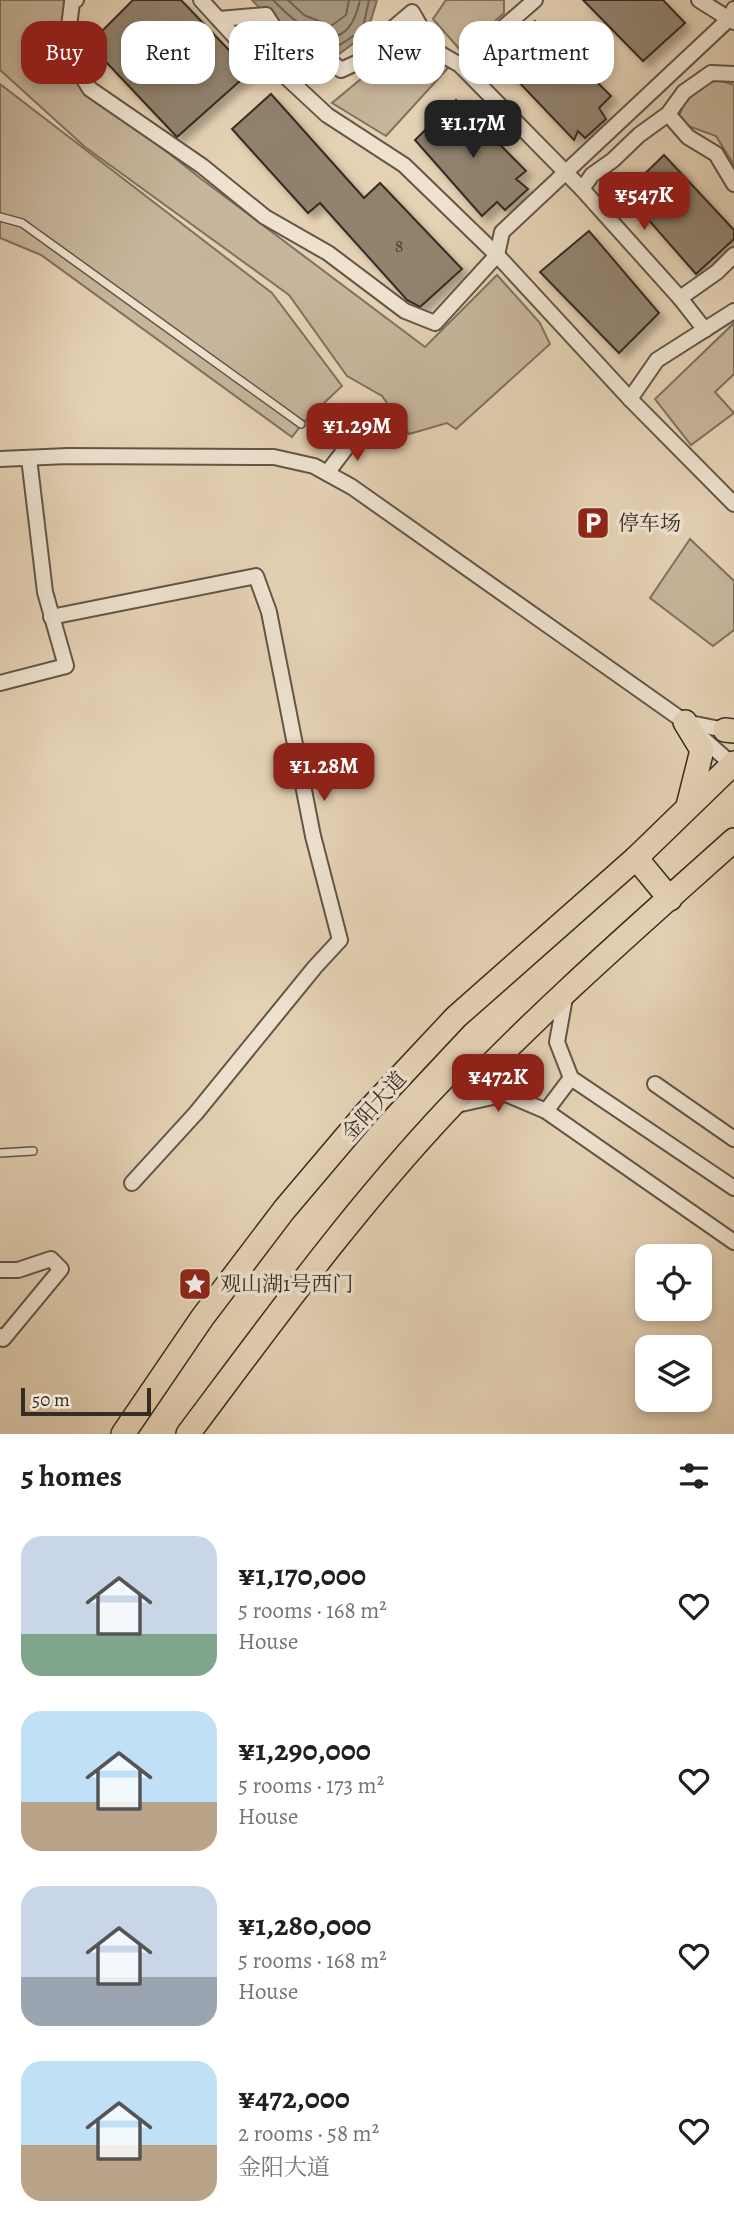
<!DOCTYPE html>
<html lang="en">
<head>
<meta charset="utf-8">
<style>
	:root { --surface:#fff; --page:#f6f6f6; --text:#202124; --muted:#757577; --accent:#8f2418 }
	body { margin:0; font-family:Alegreya,"Noto Serif SC",serif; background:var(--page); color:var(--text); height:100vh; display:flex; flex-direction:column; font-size:26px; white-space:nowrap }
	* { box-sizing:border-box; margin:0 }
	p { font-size:23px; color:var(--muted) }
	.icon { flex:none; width:38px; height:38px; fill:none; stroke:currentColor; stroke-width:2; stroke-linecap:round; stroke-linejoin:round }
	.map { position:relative; height:1434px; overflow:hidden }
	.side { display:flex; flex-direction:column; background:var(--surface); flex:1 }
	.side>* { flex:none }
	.top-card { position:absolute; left:21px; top:21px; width:693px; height:63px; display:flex; gap:14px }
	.buttons { position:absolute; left:635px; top:1244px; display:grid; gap:14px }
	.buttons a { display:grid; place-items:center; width:77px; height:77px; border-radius:14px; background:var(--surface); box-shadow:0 4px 10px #0003; font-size:35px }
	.scale { position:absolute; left:21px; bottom:18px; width:130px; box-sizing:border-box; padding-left:7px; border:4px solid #372c22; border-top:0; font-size:19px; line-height:24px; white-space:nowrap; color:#372c22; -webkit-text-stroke:5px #eee2cf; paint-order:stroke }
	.price { position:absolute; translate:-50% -60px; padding:0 16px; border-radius:14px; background:var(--accent); color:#fff; font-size:23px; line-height:46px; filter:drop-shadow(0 2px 4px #0008) }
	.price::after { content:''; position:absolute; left:50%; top:42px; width:21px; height:16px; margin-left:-10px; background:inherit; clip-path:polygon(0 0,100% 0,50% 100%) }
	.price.selected { background:#222; color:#fff }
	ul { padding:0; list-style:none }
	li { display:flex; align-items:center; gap:21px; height:175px; padding:0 21px }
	li span { display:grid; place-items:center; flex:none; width:196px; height:140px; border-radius:21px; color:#555 }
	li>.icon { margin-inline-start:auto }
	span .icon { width:84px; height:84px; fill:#fffc; stroke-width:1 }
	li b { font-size:30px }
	h2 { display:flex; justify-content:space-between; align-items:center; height:84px; padding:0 21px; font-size:30px }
	.pill { padding:0 24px; border-radius:21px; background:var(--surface); box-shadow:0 4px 10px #0003; font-size:24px; line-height:63px }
	.pill.selected { background:var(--accent); color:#fff }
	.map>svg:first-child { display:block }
</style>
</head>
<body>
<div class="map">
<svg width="734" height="1434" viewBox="0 0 734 1434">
	<defs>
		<filter id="shadow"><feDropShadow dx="6" dy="6" stdDeviation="3.5" flood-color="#0004"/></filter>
	</defs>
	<rect width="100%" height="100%" fill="#e5d2b5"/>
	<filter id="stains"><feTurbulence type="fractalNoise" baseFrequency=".00286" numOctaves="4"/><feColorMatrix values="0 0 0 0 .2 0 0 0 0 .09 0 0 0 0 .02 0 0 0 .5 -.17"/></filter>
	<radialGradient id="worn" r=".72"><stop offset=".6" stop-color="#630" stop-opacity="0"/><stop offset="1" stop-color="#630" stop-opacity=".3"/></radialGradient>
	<!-- green -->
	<g fill="#c7b69c" stroke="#7f715f" stroke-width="2">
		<polygon points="0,0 75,0 48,57 200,178 425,347 497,275 540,323 550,344 456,429 447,423 409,434 382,396 347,376 289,295 85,147 0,70"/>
		<polygon points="446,0 504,0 504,13 461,51 433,19"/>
		<polygon points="418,32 449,67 386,136 332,103"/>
		<polygon points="719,80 734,85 734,165 716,136 677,122 684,103 696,86"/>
		<polygon points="0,84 272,293 342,386 302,424 292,437 41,255 0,238"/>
		<polygon points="734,323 734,374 715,392 734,413 691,445 655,399"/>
		<polygon points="690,539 734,581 734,630 713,646 650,598"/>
	</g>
	<!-- water -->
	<path fill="#aa9a83" stroke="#7c6e5c" stroke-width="2" d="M252,0h125c-10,34 -8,33 -38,54 -41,-5 -60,-25 -87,-54z"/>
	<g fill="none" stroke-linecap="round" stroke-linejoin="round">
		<!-- shore -->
		<g stroke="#706352" stroke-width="2">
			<path d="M273,0c30,31 73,64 87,0"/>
			<polyline points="288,0 304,15 331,26 346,15 349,0"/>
			<polyline points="326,45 338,46 355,35 364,23 369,0"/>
		</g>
	</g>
	<!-- building -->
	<g fill="#91826e" stroke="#372c22" stroke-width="2" filter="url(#shadow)">
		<polygon points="133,0 181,0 250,72 177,137 89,44"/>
		<polygon points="583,0 663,0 685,23 643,61"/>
		<polygon points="535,21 611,96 599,108 606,119 585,138 578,131 574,140 514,77 499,70 506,63 499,57"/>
		<polygon points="271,94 364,198 380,183 462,269 420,307 407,300 320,203 308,213 232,129"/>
		<polygon points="456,100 526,171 516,179 528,189 505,210 497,202 482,216 415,140"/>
		<polygon points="664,155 734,230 734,239 696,274 625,193"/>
		<polygon points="589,231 659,313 619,353 540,272"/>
	</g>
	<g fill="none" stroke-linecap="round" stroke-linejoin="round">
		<defs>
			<g id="service">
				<polyline points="0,217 22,223 301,424"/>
				<polyline points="0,1153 33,1151"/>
			</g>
			<g id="minor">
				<polyline points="76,0 72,2 66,51 90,89 202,166 265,217 328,253 405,311 435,323 497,255 502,232 729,19 734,9"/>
				<polyline points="201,0 245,48 284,75 327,115 404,165 497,255 630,399 734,504"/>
				<polyline points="699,0 734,22"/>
				<polyline points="219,19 266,15 292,55 319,51 341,70 378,53 392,29 412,12 434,50 460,65 582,189 592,175 613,160 639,135 668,114 684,92 711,73 734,74"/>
				<polyline points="460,65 535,0"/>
				<polyline points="668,114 688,137 716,154 734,184"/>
				<polyline points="582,189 680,298"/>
				<polyline points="705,330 680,298 717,272 734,255"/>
				<polyline points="630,399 657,360 734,311"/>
				<polyline points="0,459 68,456 274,457 314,466 352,487 685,722 725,730"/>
				<polyline points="327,473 359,431"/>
				<polyline points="51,617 256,576 269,612 313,836 340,940 315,967 196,1113 132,1183"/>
				<polyline points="0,683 66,666 45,592 29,458"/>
				<polyline points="699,735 734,766"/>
				<polyline points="566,992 557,1042 571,1078 734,1188"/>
				<polyline points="655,1084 734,1139"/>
				<polyline points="452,1106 506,1094 546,1111 734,1242"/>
				<polyline points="546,1111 571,1078"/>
				<polyline points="0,1270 18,1270 51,1259 61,1269 3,1339 0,1336"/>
			</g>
			<g id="primary">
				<polyline points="685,722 702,750 688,806"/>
				<polyline points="725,730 734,731"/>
				<polyline points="636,858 670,899"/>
				<polyline points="123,1434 202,1318 284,1210 367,1112 456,1017 636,858 734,763"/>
				<path d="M188,1434c84,-112 165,-224 261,-326 89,-95 188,-181 285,-268"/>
			</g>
		</defs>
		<!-- service casing -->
		<use href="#service" stroke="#625647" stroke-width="10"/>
		<!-- minor casing -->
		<use href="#minor" stroke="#625647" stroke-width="18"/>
		<!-- primary casing -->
		<use href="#primary" stroke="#372c22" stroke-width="26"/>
		<!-- service -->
		<use href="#service" stroke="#eee2cf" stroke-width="7"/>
		<!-- minor -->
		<use href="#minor" stroke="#eee2cf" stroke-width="14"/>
		<!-- primary -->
		<use href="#primary" stroke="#e5d2b5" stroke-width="23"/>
	</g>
	<!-- icons -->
	<defs>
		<symbol id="parking-square" viewBox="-11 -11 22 22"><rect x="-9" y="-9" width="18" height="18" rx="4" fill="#8f2418" stroke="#eee2cf"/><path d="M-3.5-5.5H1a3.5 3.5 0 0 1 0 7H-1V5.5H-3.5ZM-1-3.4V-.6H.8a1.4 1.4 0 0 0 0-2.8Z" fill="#fff"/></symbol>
		<symbol id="sight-square" viewBox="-11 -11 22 22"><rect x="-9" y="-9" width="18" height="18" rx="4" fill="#8f2418" stroke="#eee2cf"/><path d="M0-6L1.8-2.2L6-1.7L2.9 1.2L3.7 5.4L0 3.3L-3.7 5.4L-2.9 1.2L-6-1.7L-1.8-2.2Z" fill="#fff"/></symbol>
	</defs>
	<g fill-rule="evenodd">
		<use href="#parking-square" x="574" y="504" width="38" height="38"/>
		<use href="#sight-square" x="176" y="1265" width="38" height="38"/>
	</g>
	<g text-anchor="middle" stroke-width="7" stroke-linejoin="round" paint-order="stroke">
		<!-- number labels -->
		<g font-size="18" fill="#4e4235">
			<text x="399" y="252">8</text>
		</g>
		<!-- poi labels -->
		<g font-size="21" fill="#372c22" stroke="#eee2cf" text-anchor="start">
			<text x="618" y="530">停车场</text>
			<text x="220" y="1291">观山湖1号西门</text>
		</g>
		<!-- street labels -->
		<g font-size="21" fill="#372c22" stroke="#eee2cf">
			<text transform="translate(374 1106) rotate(-48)" y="7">金阳大道</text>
		</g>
	</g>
	<rect width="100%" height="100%" filter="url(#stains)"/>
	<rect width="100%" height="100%" fill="url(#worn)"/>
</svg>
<div class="buttons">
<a><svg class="icon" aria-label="locate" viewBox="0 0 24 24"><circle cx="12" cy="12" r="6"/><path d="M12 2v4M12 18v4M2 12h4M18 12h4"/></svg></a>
<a><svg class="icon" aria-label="layers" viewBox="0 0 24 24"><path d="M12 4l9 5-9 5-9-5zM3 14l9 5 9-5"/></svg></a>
</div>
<div class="scale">50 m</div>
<b class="price selected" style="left:473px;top:160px">¥1.17M</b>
<b class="price" style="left:644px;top:232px">¥547K</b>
<b class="price" style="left:357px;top:463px">¥1.29M</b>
<b class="price" style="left:324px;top:803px">¥1.28M</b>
<b class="price" style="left:498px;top:1114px">¥472K</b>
<div class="top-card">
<a class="pill selected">Buy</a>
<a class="pill">Rent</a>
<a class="pill">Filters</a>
<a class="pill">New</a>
<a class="pill">Apartment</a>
</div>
</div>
<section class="side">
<h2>5 homes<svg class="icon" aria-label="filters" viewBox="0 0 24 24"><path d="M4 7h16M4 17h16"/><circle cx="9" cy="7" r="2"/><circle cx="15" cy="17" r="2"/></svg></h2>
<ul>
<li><span style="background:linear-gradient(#c9d6e8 70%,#7fa58c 0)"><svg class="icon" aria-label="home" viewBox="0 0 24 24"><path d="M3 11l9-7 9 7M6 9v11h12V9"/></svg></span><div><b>¥1,170,000</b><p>5 rooms · 168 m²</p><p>House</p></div><svg class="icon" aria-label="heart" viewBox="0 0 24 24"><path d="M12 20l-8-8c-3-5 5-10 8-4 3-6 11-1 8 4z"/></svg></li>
<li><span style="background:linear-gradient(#bfe0f5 65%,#b9a48a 0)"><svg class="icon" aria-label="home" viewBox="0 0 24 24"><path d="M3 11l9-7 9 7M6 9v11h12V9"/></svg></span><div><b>¥1,290,000</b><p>5 rooms · 173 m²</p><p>House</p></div><svg class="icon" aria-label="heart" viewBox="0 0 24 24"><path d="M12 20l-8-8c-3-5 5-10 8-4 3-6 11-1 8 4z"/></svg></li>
<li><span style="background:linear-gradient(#c9d6e8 65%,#9aa5b1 0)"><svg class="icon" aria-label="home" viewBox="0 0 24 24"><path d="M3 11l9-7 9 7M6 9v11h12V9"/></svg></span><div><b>¥1,280,000</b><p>5 rooms · 168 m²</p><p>House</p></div><svg class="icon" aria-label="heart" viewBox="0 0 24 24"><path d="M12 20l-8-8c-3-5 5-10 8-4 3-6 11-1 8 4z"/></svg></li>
<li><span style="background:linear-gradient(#bfe0f5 60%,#b9a48a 0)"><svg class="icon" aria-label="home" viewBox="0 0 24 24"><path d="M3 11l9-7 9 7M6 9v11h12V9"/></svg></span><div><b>¥472,000</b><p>2 rooms · 58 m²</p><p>金阳大道</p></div><svg class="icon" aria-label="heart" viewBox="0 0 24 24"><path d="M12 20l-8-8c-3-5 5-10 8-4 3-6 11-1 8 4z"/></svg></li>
</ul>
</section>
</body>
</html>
